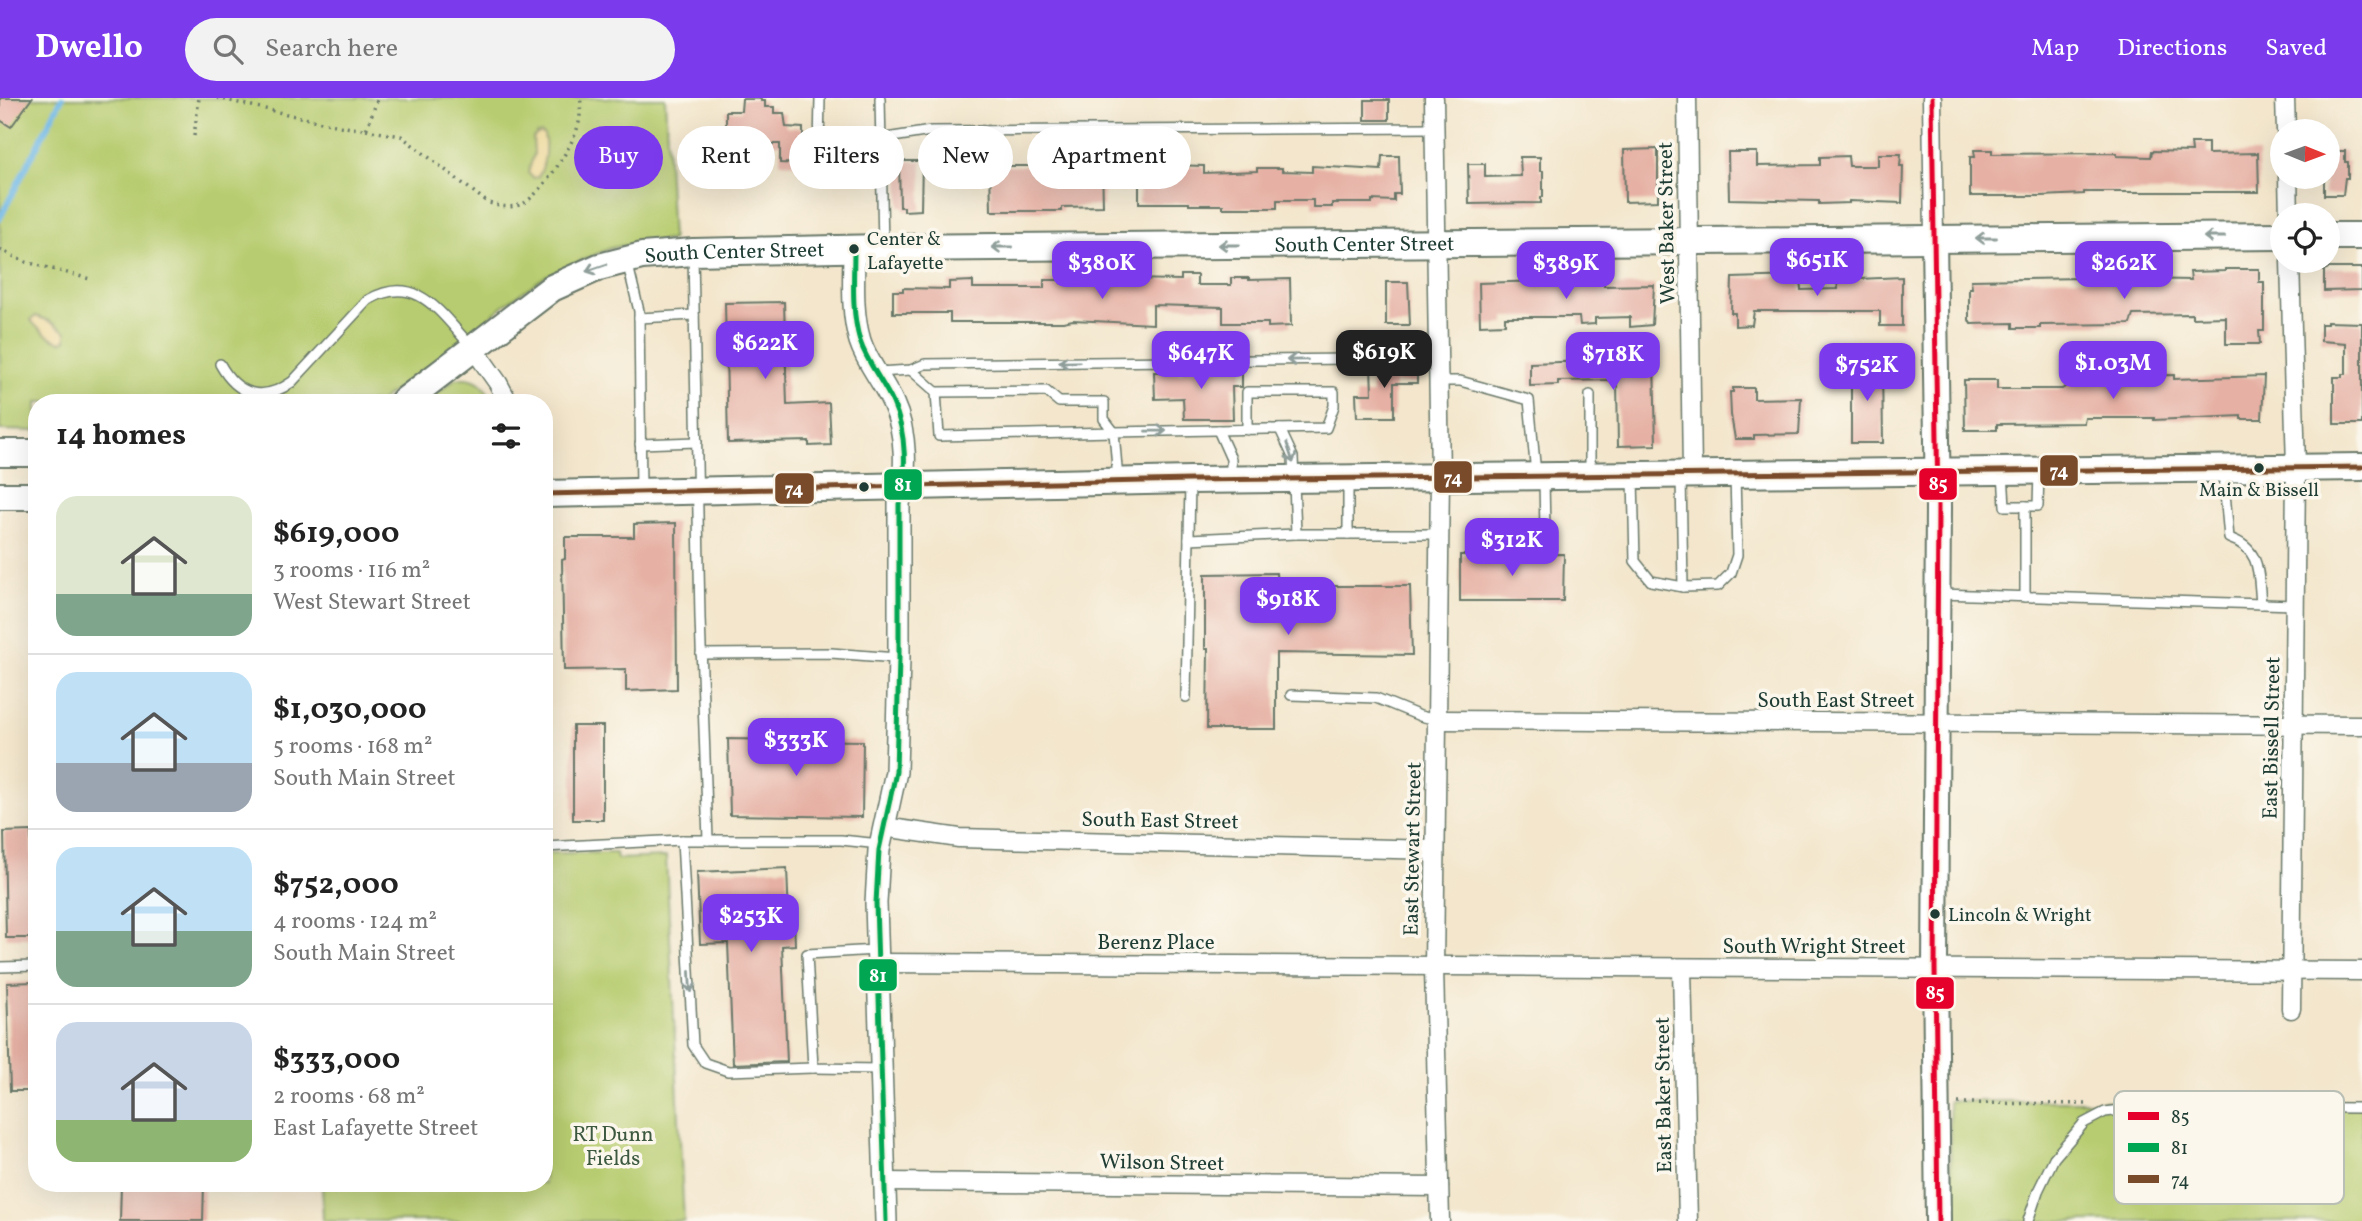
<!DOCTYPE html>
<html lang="en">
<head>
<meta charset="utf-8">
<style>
	:root { --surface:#fff; --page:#f2f2f2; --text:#222; --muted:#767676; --line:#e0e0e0; --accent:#7c3aed }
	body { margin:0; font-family:Vollkorn,serif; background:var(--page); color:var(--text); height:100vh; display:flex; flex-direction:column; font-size:26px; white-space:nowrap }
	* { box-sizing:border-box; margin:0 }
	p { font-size:23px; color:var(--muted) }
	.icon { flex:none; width:38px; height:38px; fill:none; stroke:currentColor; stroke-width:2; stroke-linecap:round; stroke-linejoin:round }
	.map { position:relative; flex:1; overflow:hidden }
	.details { position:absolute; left:28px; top:296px; width:525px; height:798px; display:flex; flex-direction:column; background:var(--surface); border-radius:28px; box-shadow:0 7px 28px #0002 }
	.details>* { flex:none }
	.hud { position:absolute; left:574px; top:28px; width:665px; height:63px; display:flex; gap:14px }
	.needle { width:46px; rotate:91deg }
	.fabs { position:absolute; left:2270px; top:21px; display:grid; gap:14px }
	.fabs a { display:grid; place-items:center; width:70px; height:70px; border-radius:50%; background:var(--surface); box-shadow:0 7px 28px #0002; font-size:35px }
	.price { position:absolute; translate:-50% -60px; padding:0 16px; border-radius:14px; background:var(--accent); color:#fff; font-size:23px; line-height:46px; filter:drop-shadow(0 2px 4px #0008) }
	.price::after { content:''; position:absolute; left:50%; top:42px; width:21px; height:16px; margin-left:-10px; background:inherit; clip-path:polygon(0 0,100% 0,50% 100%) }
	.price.current { background:#222; color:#fff }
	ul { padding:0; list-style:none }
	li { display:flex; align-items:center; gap:21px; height:175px; padding:0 28px }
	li+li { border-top:2px solid var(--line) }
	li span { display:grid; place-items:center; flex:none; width:196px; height:140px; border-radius:21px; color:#555 }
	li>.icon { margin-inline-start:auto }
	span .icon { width:84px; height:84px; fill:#fffc; stroke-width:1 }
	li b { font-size:30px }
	h2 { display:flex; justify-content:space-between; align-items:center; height:84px; padding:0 28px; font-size:30px }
	.pill { padding:0 24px; border-radius:32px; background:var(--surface); box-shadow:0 7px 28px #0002; font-size:24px; line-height:63px }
	.pill.current { background:var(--accent); color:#fff }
	header { display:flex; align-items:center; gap:42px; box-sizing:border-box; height:98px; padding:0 35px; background:var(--accent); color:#fff }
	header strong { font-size:33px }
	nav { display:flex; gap:38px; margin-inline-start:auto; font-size:24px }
	.search { width:490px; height:63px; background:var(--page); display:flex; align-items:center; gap:18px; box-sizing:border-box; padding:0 24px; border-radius:38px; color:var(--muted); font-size:26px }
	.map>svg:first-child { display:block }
</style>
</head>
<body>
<header>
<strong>Dwello</strong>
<div class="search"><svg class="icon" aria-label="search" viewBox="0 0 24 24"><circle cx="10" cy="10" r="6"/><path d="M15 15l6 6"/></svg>Search here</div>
<nav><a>Map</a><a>Directions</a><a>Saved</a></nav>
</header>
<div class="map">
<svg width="2362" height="1123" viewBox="0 0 2362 1123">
	<rect width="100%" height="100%" fill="#fbf7ec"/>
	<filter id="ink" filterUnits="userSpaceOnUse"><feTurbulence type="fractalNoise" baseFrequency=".0143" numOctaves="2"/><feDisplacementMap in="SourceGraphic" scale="14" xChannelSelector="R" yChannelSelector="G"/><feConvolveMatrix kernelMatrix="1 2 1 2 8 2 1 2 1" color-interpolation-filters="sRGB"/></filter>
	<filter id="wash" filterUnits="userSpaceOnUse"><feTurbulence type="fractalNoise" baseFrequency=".00686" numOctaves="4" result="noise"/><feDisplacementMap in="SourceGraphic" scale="28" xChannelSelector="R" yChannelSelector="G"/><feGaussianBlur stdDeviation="1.57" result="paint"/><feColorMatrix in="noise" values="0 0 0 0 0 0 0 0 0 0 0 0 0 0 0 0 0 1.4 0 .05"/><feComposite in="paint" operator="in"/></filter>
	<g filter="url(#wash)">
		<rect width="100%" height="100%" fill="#f3e6cc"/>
		<!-- green -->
		<g fill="#b7cc70" stroke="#6b8452" stroke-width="2">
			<polygon points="0,0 665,0 672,142 639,145 611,150 546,178 508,204 437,262 379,304 37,304 37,333 0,332"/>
			<path d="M463,280c17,0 23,10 30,24h-67l29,-23z"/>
			<polygon points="544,755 616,755 617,761 666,759 684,1123 323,1123 322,1085 544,1085"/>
			<polygon points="1949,1003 2362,1003 2362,1123 1952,1123"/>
		</g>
		<!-- sand -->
		<g fill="#eeda9e" stroke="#868c69" stroke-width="2">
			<path d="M541,35l3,2c3,12 1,31 -6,42l-5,1 -5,-5 6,-19 -1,-16 4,-4z"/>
			<path d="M36,218l13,5 17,11v8l-4,2c-10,-2 -26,-14 -31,-22z"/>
		</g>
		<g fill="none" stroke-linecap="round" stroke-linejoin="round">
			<!-- stream -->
			<polyline stroke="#6eb8e7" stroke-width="6" points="0,120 62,0"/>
		</g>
		<g id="blocks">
			<!-- building -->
			<g fill="#e6b0a4">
				<polygon points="0,0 32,0 11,29 0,22"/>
				<polygon points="742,1 761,1 761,3 765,3 765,9 774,9 774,15 784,15 786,29 803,30 803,66 780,65 780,46 726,46 726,13 741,13"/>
				<rect x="1365" y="2" width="24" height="20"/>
				<polygon points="2191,45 2208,45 2208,56 2258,55 2259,94 2084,94 2084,96 2041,98 1970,98 1970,59 1975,59 1974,52 1992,52 1992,56 2117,55 2117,58 2151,59 2152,53 2192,54"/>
				<polygon points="1658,51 1658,103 1625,104 1624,52"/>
				<polygon points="2328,53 2345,53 2345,64 2348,64 2348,80 2345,80 2343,97 2324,97 2324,79 2328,79"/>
				<polygon points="1728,54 1757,54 1757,68 1820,67 1820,59 1848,58 1849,68 1878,68 1878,56 1901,56 1900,68 1903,68 1902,105 1849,103 1849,105 1819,106 1819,103 1729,101"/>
				<polygon points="934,58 961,58 961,74 934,75"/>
				<polygon points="1382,58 1399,58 1400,96 1394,96 1394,103 1372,102 1372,105 1332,105 1332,109 1313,109 1313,102 1277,102 1277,110 1223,110 1223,107 1189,107 1189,105 1139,105 1139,66 1204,68 1204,75 1257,73 1257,70 1282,70 1282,73 1312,74 1312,68 1381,72"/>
				<polygon points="1520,59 1540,59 1540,73 1543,73 1543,99 1541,99 1541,105 1469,106 1468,66 1485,66 1485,79 1521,78"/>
				<polygon points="899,63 922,63 921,112 904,113 904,109 900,109"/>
				<polygon points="1102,64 1103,108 1062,109 1062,113 991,113 990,68 1075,68 1075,65"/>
				<polygon points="2329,170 2362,170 2362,192 2324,193 2324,172"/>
				<polygon points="2225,171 2259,171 2259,184 2264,184 2264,233 2259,233 2260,246 2226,246 2226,219 2192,220 2192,216 2133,217 2130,226 2040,227 2040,230 2013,230 2013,225 1971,226 1969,222 1969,190 1972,190 1971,182 2083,180 2191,182 2190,174 2225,173"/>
				<polygon points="1181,177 1197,177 1197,187 1231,187 1231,180 1249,180 1249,182 1290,181 1291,228 1268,229 1268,225 1223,225 1223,209 1153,207 1153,226 1073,222 1063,224 950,224 950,215 893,215 893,193 903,193 903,190 949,191 949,184 973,183 973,190 1044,190 1044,182 1061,182 1061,185 1126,184 1126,181 1181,182"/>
				<polygon points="1800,178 1801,192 1838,191 1837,182 1902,179 1902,228 1880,228 1880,213 1754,213 1752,227 1735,228 1735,215 1731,215 1732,180"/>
				<polygon points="1579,182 1604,182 1604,188 1654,187 1652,227 1630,229 1630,219 1595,220 1595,226 1580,227 1579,219 1505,219 1505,226 1480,227 1479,185"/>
				<polygon points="1386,184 1408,184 1410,227 1386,227"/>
				<polygon points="784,204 787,307 829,305 831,347 809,348 809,343 728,345 725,205"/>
				<polygon points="2327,224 2362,225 2362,326 2334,326 2334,279 2342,279 2342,276 2346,276 2346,245 2321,243 2321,226 2327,226"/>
				<polygon points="1654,261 1656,347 1618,348 1617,282 1558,283 1558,287 1530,288 1530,265"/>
				<polygon points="1882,264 1883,345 1851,345 1851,265"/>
				<polygon points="1417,267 1417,285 1394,285 1394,319 1357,319 1356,296 1372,296 1371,268"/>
				<polygon points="1183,270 1242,270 1242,289 1232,289 1233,321 1184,321 1183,300 1155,301 1154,274 1183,274"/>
				<polygon points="2174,277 2174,281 2264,278 2262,321 2241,321 2241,318 2154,322 2154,320 2085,320 2084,325 1997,326 1997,332 1965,332 1964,282 1997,282 1997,291 2062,291 2065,289 2065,281 2115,282 2115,278"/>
				<polygon points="1733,290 1754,290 1754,301 1801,300 1799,336 1754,337 1754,341 1735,341 1731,317 1730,294 1733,294"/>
				<polygon points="676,425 677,591 626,593 626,571 564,572 562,462 565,461 565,439 634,439 634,426"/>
				<polygon points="1564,456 1563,503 1460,503 1460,457"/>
				<polygon points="1276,475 1277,488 1410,488 1412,557 1276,555 1276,631 1207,631 1208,551 1205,551 1205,476"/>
				<rect x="573" y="628" width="30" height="94"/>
				<polygon points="728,641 863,643 862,719 730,717"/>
				<polygon points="31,733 34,840 6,840 4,734"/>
				<polygon points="787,770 789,820 794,820 795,847 782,848 787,964 733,966 728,845 700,846 697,774"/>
				<polygon points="34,884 37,993 10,993 7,885"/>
				<polygon points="121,1085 204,1085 203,1123 120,1123"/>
			</g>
		</g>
	</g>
	<g filter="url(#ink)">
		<use href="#blocks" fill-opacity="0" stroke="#697869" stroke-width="2"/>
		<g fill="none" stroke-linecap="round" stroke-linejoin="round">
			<defs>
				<g id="service">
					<polyline points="880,0 883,149"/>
					<polyline points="880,41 931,33 1434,30"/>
					<polyline points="819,49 820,0"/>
					<polyline points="693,156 700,520 708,742"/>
					<polyline points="627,163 639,213 641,393"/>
					<polyline points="639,220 694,217"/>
					<path d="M220,266c17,31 42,39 72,18l76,-82c49,-28 72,13 102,45"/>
					<polyline points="911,272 936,294"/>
					<polyline points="878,274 911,272 925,266 1438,260"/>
					<polyline points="1439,283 1460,283 1529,302 1536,376"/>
					<polygon points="1046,293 1059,304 1104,304 1104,321 1114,334 939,338 936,294"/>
					<polyline points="1280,331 1293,359 1296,436 1439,436"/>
					<polyline points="1218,332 1231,361 1231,380"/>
					<polyline points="640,346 697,344"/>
					<path d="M2223,372l6,68c33,11 29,36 32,66"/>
					<polyline points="1590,375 1590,297"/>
					<polyline points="2003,375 2005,408 2038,408 2039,374"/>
					<polyline points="1681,379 1683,489"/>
					<polyline points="1633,380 1635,463 1651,483 1683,489 1718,488 1731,475 1737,457 1735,377"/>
					<polyline points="1544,381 1545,435"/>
					<polyline points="1118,382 1114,334 1326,330 1334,308 1334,294 1247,294 1247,332"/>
					<polyline points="1348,382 1348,436"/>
					<polyline points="2025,408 2025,499"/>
					<polyline points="1189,441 1296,436"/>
					<polyline points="1940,496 2295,507"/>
					<polyline points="701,556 831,555 897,560"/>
					<polyline points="1291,597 1376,600 1420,618 1437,622"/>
					<polyline points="1186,599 1190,384"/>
					<polyline points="682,742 693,947 705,965 728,973 813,970"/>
					<polyline points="544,749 682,742 841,742 880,746"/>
					<polyline points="877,852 807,856 813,970 880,971"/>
					<polyline points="0,869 37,868"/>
					<polyline points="2028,1123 2038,1093 2054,1060 2084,1025 2105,1014 2147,1009 2362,1010"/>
				</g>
				<g id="minor">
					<polyline points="1434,0 1440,379 1434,869 1440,1123"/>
					<polyline points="1687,0 1692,376"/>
					<polyline points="1932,0 1934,141"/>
					<polyline points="2285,0 2286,33"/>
					<polyline points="2288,79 2289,117"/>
					<polyline points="2290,163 2296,369 2291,911"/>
					<polyline points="474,251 498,285 508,304"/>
					<polyline points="1437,622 2362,627"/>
					<polyline points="884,729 959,740 1435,752"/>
					<polyline points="877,865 2362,873"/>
					<polyline points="1682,871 1688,1123"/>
					<polyline points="884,1084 1439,1089"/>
				</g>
				<path id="tertiary" d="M854,151c0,30 -3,62 6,92 7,22 23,40 33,62 14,30 14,70 6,101v154l-3,114 -17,78 -3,53 10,318"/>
				<polyline id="secondary" points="1934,141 1938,410 1935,870 1938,1123"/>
				<g id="primary">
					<polyline points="2328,138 2362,138"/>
					<path id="s1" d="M403,304l149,-114 47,-21 43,-11 51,-4 190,-4 1399,-12"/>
					<polyline points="0,355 37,355"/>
					<polyline points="544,396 1191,382 2362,369"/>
					<polyline points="0,398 37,398"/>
				</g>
			</defs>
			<!-- service casing -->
			<use href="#service" stroke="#697869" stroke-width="12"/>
			<!-- minor casing -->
			<use href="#minor" stroke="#697869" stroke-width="21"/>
			<!-- tertiary casing -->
			<use href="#tertiary" stroke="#697869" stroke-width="24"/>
			<!-- secondary casing -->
			<use href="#secondary" stroke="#697869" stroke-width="28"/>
			<!-- primary casing -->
			<use href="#primary" stroke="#697869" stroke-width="30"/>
			<!-- path -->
			<g stroke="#697869" stroke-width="3.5" stroke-dasharray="2 5" stroke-linecap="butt">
				<polyline points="217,0 339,28 366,32 378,0"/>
				<path d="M366,32l35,6 86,66c11,5 26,7 37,1 19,-11 48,-56 54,-77 3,-9 2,-19 3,-28"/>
				<polyline points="194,38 199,0"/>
				<polyline points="0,152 26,164 90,181"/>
				<polyline points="1958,1005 2091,1006"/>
			</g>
			<!-- service -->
			<use href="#service" stroke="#fff" stroke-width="9"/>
			<!-- minor -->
			<use href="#minor" stroke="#fff" stroke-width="18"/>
			<!-- tertiary -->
			<use href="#tertiary" stroke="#fff" stroke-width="21"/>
			<!-- secondary -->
			<use href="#secondary" stroke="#fff" stroke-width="24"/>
			<!-- primary -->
			<use href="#primary" stroke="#fff" stroke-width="26"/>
			<defs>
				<polyline id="bus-1" points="1932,0 1938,410 1935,870 1938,1123"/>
				<path id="bus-2" d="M854,151c0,30 -3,62 6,92 7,22 23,40 33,62 14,30 14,70 6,101v154l-3,114 -17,78 -3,53 10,318"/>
				<polyline id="bus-3" points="544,396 1191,382 2362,369"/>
			</defs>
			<!-- bus-1 casing -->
			<use href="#bus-1" stroke="#fbf7ec" stroke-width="10"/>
			<!-- bus-2 casing -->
			<use href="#bus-2" stroke="#fbf7ec" stroke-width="10"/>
			<!-- bus-3 casing -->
			<use href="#bus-3" stroke="#fbf7ec" stroke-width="10"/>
			<!-- bus-1 -->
			<use href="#bus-1" stroke="#e4002b" stroke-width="5"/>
			<!-- bus-2 -->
			<use href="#bus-2" stroke="#00a651" stroke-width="5"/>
			<!-- bus-3 -->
			<use href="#bus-3" stroke="#7a4b2a" stroke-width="5"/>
		</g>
		<!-- one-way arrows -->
		<defs><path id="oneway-shaft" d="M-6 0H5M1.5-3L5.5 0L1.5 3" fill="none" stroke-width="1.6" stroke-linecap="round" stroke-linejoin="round" transform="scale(1.75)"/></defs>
		<g stroke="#8f9e9a">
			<use href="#oneway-shaft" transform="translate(2214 139) rotate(180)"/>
			<use href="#oneway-shaft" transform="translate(1986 140) rotate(180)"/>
			<use href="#oneway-shaft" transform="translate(1229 147) rotate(180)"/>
			<use href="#oneway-shaft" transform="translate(1002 149) rotate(180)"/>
			<use href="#oneway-shaft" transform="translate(596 170) rotate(161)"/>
			<use href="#oneway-shaft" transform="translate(1297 262) rotate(179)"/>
			<use href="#oneway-shaft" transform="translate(1069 264) rotate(179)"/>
			<use href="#oneway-shaft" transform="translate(1156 333) rotate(-1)"/>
			<use href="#oneway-shaft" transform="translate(1290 355) rotate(72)"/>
			<use href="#oneway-shaft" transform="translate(690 884) rotate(87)"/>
		</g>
	</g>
	<!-- markers -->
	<g fill="#1f3d34" stroke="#fbf7ec" stroke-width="2.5">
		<circle cx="854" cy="151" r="6"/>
		<circle cx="2259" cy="370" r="6"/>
		<circle cx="864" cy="389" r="6"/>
		<circle cx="1935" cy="816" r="6"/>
	</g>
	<g text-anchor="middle" stroke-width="7" stroke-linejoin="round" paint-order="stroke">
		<!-- bus labels -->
		<g font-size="19" fill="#1f3d34" stroke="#fbf7ec" text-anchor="start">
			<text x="867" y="147">Center &amp;<tspan x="867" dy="24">Lafayette</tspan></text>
			<text x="2259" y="398" text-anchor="middle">Main &amp; Bissell</text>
			<text x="1948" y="823">Lincoln &amp; Wright</text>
		</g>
		<!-- street labels -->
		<g font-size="21" fill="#1f3d34" stroke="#fbf7ec">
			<text transform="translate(1666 125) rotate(-91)" y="7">West Baker Street</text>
			<text dy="7" stroke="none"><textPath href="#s1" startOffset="1006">South Center Street</textPath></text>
			<text dy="7" stroke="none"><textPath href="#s1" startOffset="376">South Center Street</textPath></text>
			<text x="1836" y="609">South East Street</text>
			<text transform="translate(2271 640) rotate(-89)" y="7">East Bissell Street</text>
			<text transform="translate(1160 722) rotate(1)" y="7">South East Street</text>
			<text transform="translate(1412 751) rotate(-89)" y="7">East Stewart Street</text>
			<text x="1156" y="851">Berenz Place</text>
			<text x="1814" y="855">South Wright Street</text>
			<text transform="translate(1663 997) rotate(-91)" y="7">East Baker Street</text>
			<text transform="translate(1162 1064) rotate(1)" y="7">Wilson Street</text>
		</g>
		<!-- park labels -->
		<g font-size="21" fill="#3d5a40" stroke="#fbf7ec">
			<text x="613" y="1043">RT Dunn<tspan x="613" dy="24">Fields</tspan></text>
		</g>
	</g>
	<!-- legend -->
	<rect x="2114" y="993" width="230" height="113" rx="10" fill="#fbf7ec" stroke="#b9bfb5" stroke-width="2"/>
	<rect x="2128" y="1014" width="31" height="8" fill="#e4002b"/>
	<rect x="2128" y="1045" width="31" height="9" fill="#00a651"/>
	<rect x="2128" y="1077" width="31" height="8" fill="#7a4b2a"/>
	<g font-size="19" fill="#1f3d34">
		<text x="2171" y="1025">85</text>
		<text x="2171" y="1056">81</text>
		<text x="2171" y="1088">74</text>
	</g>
	<g stroke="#fbf7ec" stroke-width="2.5">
		<rect x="2039" y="356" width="40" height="33" rx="7" fill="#7a4b2a"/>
		<rect x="1433" y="362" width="40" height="34" rx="7" fill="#7a4b2a"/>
		<rect x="1918" y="369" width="40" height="34" rx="7" fill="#e4002b"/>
		<rect x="883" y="370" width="40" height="33" rx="7" fill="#00a651"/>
		<rect x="774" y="374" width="41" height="33" rx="7" fill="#7a4b2a"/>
		<rect x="858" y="860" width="40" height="34" rx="7" fill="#00a651"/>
		<rect x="1915" y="878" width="40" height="34" rx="7" fill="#e4002b"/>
	</g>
	<g font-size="19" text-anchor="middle" font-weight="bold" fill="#fff">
		<text x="2059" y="379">74</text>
		<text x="1453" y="386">74</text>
		<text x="1938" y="392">85</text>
		<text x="903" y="393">81</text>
		<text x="794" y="397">74</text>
		<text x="878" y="884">81</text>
		<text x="1935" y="901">85</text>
	</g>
</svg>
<div class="fabs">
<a><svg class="needle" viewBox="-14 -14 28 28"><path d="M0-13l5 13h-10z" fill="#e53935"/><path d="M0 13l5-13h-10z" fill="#767676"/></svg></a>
<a><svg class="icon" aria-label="locate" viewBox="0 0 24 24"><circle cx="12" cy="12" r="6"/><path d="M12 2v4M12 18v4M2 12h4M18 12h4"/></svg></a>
</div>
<b class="price" style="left:1817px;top:200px">$651K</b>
<b class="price" style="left:1102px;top:203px">$380K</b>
<b class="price" style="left:1566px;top:203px">$389K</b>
<b class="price" style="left:2124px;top:203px">$262K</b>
<b class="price" style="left:765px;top:283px">$622K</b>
<b class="price current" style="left:1384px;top:292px">$619K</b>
<b class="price" style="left:1201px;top:293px">$647K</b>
<b class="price" style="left:1613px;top:294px">$718K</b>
<b class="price" style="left:2113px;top:303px">$1.03M</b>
<b class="price" style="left:1867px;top:305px">$752K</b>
<b class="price" style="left:1512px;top:480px">$312K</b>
<b class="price" style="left:1288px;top:539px">$918K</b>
<b class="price" style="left:796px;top:680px">$333K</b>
<b class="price" style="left:751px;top:856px">$253K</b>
<div class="hud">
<a class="pill current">Buy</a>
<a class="pill">Rent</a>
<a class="pill">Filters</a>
<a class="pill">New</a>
<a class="pill">Apartment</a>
</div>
<section class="details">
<h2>14 homes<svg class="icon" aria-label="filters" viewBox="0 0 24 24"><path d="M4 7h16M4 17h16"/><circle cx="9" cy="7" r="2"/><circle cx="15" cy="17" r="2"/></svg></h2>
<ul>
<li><span style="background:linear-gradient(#dfe7d0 70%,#7fa58c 0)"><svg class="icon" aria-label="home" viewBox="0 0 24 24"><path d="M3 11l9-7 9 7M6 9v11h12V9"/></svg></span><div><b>$619,000</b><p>3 rooms · 116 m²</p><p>West Stewart Street</p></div></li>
<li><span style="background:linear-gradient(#bfe0f5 65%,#9aa5b1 0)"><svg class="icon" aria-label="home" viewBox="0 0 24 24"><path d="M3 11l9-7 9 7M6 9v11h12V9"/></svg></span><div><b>$1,030,000</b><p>5 rooms · 168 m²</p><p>South Main Street</p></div></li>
<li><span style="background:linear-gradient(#bfe0f5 60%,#7fa58c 0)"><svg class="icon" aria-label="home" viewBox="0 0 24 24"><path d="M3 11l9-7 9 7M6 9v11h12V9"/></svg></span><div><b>$752,000</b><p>4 rooms · 124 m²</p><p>South Main Street</p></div></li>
<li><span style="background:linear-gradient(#c9d6e8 70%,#8fb573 0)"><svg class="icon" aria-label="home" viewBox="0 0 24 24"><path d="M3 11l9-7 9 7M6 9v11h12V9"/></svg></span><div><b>$333,000</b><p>2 rooms · 68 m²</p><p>East Lafayette Street</p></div></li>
</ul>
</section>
</div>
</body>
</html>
